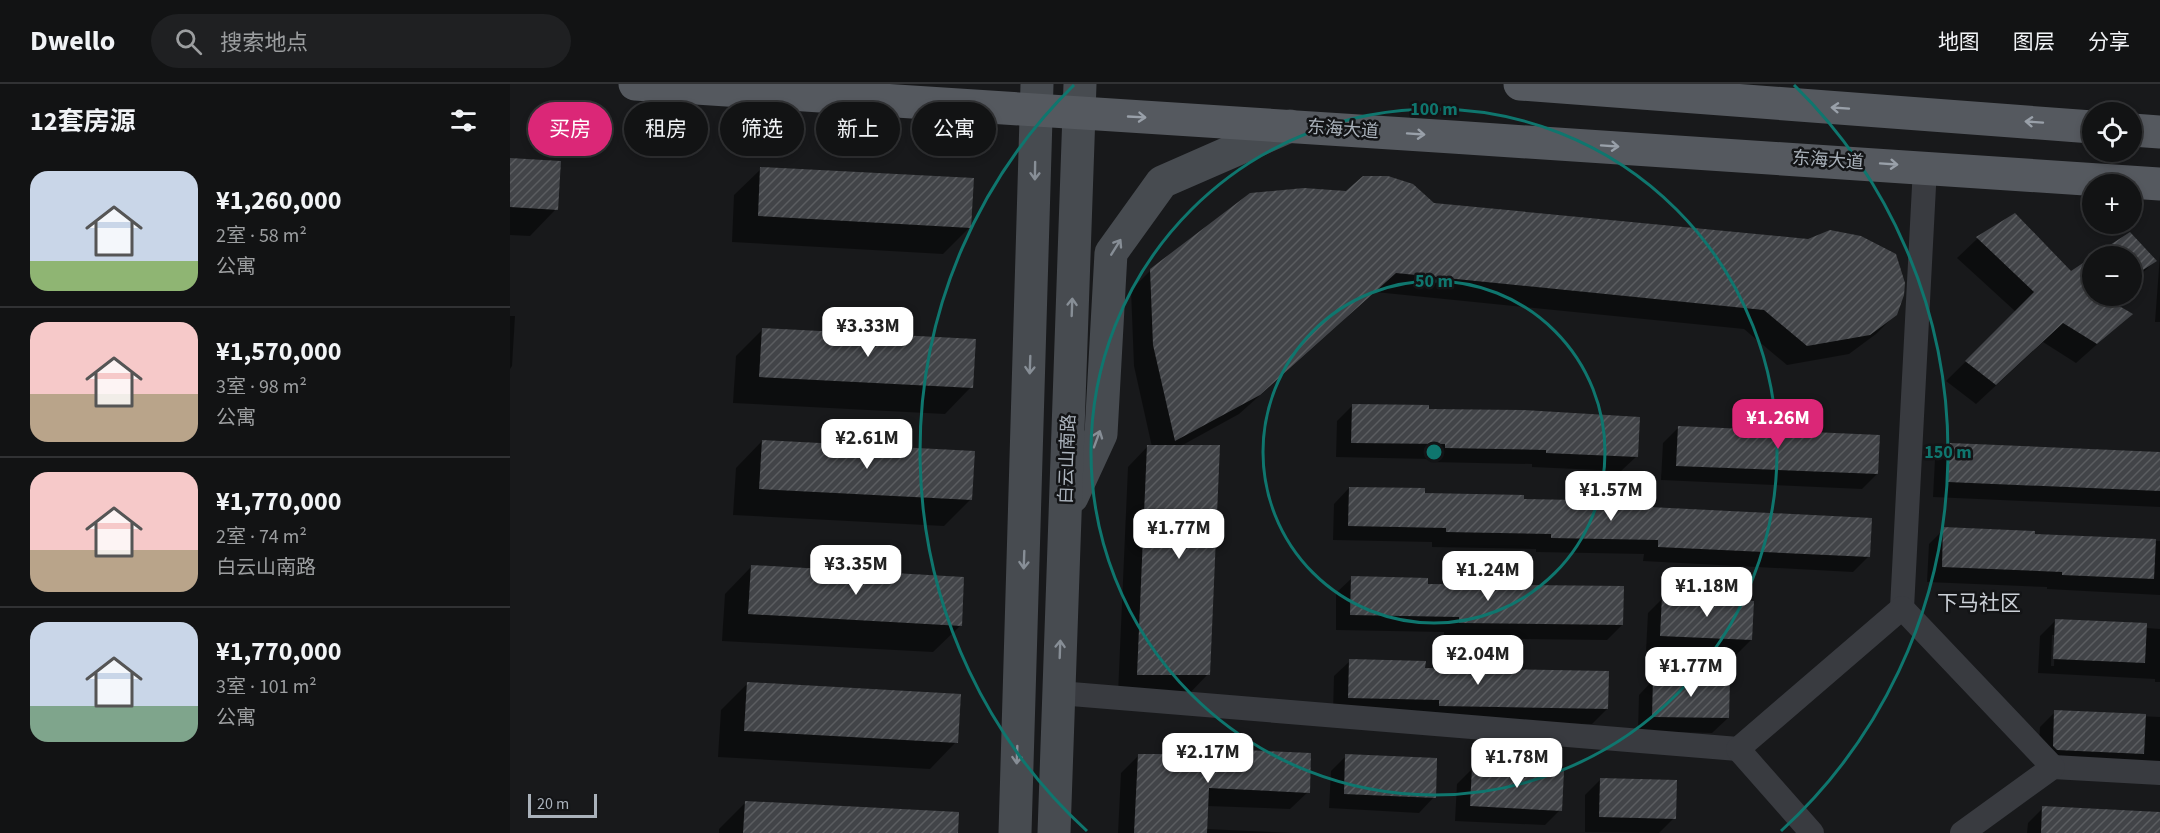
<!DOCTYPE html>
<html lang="zh">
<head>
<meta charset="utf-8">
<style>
	:root { --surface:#121314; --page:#1f2022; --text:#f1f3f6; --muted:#9c9ea0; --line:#313234; --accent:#db2777 }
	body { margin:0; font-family:"Source Sans 3","Noto Sans SC",sans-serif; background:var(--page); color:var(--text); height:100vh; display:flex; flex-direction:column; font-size:22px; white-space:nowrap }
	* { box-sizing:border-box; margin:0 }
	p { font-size:20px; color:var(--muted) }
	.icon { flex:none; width:33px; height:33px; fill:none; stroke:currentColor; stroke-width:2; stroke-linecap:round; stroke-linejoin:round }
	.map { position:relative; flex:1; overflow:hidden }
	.sheet { display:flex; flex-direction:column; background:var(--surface); width:510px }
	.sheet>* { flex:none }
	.banner { position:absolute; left:18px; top:18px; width:570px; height:54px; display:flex; gap:12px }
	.fabs { position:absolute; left:1572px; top:18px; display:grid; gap:12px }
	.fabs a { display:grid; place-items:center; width:60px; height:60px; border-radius:50%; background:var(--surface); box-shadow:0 3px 9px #0003,0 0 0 2px var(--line); font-size:30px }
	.scale { position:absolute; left:18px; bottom:15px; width:69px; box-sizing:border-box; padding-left:6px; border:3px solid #aab2bb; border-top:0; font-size:16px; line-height:21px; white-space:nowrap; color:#aab2bb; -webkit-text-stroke:4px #131416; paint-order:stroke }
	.price { position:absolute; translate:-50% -51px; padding:0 14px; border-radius:12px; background:#fff; color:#222; font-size:20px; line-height:39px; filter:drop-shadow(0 2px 3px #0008) }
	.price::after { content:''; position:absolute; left:50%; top:36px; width:18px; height:14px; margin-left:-9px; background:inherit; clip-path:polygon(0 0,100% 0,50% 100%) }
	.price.on { background:var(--accent); color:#fff }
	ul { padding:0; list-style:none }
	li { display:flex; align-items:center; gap:18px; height:150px; padding:0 30px }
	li+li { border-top:2px solid var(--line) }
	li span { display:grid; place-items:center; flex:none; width:168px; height:120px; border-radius:18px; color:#555 }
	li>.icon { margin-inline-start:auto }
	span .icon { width:72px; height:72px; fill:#fffc; stroke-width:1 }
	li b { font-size:26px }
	h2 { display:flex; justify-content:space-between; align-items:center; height:72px; padding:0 30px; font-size:26px }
	.tag { padding:0 21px; border-radius:27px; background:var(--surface); box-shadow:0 3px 9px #0003,0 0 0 2px var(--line); font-size:21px; line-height:54px }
	.tag.on { background:var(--accent); color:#fff }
	header { display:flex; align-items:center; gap:36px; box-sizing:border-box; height:84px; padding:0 30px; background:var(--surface); border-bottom:2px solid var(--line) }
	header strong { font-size:28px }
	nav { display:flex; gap:33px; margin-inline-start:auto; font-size:21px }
	.search { width:420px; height:54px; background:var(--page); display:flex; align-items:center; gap:15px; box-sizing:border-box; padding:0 21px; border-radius:33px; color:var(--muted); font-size:22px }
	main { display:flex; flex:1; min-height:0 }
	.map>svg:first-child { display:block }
</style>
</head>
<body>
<header>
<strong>Dwello</strong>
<div class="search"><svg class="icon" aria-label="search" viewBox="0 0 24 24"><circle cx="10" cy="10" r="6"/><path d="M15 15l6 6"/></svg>搜索地点</div>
<nav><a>地图</a><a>图层</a><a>分享</a></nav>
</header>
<main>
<section class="sheet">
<h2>12套房源<svg class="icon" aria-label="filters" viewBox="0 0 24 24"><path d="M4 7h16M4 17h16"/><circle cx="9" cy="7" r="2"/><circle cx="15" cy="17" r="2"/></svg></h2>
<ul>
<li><span style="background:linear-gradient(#c9d6e8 75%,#8fb573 0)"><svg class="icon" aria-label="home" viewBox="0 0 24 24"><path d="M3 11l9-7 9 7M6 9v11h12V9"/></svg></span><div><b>¥1,260,000</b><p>2室 · 58 m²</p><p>公寓</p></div></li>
<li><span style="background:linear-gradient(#f6c9c9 60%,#b9a48a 0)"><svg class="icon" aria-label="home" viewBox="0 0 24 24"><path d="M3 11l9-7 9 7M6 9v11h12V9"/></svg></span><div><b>¥1,570,000</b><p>3室 · 98 m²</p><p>公寓</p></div></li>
<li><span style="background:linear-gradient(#f6c9c9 65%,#b9a48a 0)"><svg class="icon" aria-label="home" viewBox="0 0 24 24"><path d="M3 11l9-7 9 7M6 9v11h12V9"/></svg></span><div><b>¥1,770,000</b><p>2室 · 74 m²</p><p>白云山南路</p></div></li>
<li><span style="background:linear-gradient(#c9d6e8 70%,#7fa58c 0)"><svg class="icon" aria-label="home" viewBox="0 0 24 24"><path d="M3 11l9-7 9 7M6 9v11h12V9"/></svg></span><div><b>¥1,770,000</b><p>3室 · 101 m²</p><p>公寓</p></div></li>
</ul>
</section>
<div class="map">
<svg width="1650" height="749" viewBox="0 0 1650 749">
	<defs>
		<pattern id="building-hatch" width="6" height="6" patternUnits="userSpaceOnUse" patternTransform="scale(1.5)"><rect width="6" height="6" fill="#424448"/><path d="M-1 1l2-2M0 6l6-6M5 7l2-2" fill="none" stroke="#5b5d60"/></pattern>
	</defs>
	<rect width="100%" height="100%" fill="#18191b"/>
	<!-- shadow -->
	<g fill="#0007" fill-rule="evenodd">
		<polygon points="0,75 46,125 20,152 0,151"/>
		<polygon points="251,85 460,143 433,170 222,158 224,111"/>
		<polygon points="923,121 1386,230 1366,250 1339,270 1277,281 1234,245 865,208 729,330 669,363 698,590 679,610 608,610 618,383 637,363 642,363 624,282 621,206 641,186"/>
		<polygon points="1505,131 1561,189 1582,175 1582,212 1602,212 1596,216 1621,230 1566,279 1533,258 1466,320 1436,297 1506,228 1447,174 1467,155"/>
		<polygon points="1620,150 1645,177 1622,199 1622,172 1586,172"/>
		<polygon points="1650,171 1650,238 1645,238"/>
		<polygon points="0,232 5,232 2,282 0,285"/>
		<polygon points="253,245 461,303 435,330 223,319 226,272"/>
		<polygon points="843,321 1127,372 1111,387 1022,383 1022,380 920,378 920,375 826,373 827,337"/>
		<polygon points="1168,344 1367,390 1352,405 1151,396 1153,359"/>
		<polygon points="252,357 461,415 434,442 223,431 226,384"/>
		<polygon points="1440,360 1650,369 1650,423 1423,413 1425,375"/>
		<polygon points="839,404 1012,416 1359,472 1343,488 1133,477 1134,470 1026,468 1026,465 922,463 922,458 823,456 824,420"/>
		<polygon points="1434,445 1524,452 1650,457 1650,511 1537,505 1537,503 1417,498 1419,460"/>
		<polygon points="241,483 450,542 423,568 212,557 215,510"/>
		<polygon points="842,494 916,502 1112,541 1097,556 934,554 934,548 826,546 826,509"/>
		<polygon points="1153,514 1241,556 1226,571 1136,567 1138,529"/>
		<path d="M1545,537l105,8v53h-5v-3l-117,-6 2,-37zM1542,551h3l-1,31h-3z"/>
		<polygon points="840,577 914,585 1097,625 1082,640 914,637 823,629 824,592"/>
		<polygon points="1144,595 1218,634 1202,649 1128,647 1129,611"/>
		<polygon points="237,600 446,658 420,685 208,673 211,626"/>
		<polygon points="1545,628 1650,633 1650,684 1528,678 1530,643"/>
		<polygon points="710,667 798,708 780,725 697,722 696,745 783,749 608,749 611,689 629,671 705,671"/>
		<polygon points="836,672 924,713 909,729 819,724 821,687"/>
		<polygon points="962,685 1050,726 1035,741 945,737 947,700"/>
		<polygon points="1090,696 1164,734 1149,749 1075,748 1075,711"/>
		<polygon points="236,718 447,729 446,749 209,749 209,745"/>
		<polygon points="1533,724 1650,729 1650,749 1517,749 1518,739"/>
	</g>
	<!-- building -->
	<g fill="url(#building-hatch)">
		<polygon points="0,74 51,77 48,126 0,123"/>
		<polygon points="250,83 464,94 461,144 248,132"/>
		<polygon points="853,92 878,92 903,100 924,119 1298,155 1320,146 1351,152 1386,170 1395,199 1394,211 1387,231 1360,251 1297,262 1254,226 886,189 750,311 665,357 643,261 640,185 740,109 794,104 836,107"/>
		<polygon points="1505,129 1561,187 1582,173 1582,212 1592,212 1623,230 1587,260 1553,239 1486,301 1455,277 1524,208 1466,153"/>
		<polygon points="1620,148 1647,177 1622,193 1622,172 1583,172"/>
		<polygon points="252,244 466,255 463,304 249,293"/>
		<polygon points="842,320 919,321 919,325 1012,326 1130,333 1128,373 1036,369 1036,366 935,364 935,360 841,359"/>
		<polygon points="1168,342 1370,351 1368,390 1166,382"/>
		<polygon points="252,356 465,367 462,416 249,405"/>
		<polygon points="1440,359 1650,368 1650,407 1438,398"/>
		<polygon points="637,361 710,361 700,591 627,591"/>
		<polygon points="839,403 915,404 915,409 1014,411 1014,415 1119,417 1119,422 1362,434 1360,473 1148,463 1148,456 1041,454 1041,450 936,448 936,444 838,442"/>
		<polygon points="1433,443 1525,447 1525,450 1646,455 1644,495 1552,491 1552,488 1432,483"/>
		<polygon points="241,481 454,493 452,542 238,530"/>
		<polygon points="841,492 918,494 918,500 1114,502 1113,541 949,539 949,533 840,531"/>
		<polygon points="1152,512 1244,517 1242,556 1150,552"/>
		<polygon points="1545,535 1637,539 1635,579 1543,575"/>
		<polygon points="839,575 916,577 915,584 1099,587 1098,625 929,622 929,616 838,614"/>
		<polygon points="1143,594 1220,595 1219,634 1142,633"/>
		<polygon points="237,598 451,610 448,659 234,647"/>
		<polygon points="1544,626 1636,630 1634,670 1547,666 1543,662"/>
		<polygon points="709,665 801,669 800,709 699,704 697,749 624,749 628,670 709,670"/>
		<polygon points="835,670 927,674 926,714 834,710"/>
		<polygon points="962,683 1054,687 1052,727 960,722"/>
		<polygon points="1090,694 1167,696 1166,735 1089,733"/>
		<polygon points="235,717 449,728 448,749 233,749"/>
		<polygon points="1532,722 1650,728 1650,749 1531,749"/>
	</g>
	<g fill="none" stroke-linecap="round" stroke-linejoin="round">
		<!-- street -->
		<g stroke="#393b40" stroke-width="24">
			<polyline points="1392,524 1415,83"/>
			<polyline points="549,609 1228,665"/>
			<polyline points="1543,683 1650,689"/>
			<polyline points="1302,749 1228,665 1392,524 1543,683 1452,749"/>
		</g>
		<!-- secondary -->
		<g stroke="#474b50" stroke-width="33">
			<polyline points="562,413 591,350 601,169 652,98 780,42"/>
			<polyline points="505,749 527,0"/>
			<polyline points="544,749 570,0"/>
		</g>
		<!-- primary -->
		<g stroke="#55595f" stroke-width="33">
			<path d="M125,0c508,36 1017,63 1525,100"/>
			<polyline points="1010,0 1582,43"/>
			<polyline points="1622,46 1650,48"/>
		</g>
	</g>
	<!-- one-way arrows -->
	<defs><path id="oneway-shaft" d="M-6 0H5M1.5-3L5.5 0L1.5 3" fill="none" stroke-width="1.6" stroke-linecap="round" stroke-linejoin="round" transform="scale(1.5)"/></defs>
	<g stroke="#99a0a9">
		<use href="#oneway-shaft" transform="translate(1330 24) rotate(-176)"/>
		<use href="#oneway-shaft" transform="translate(627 33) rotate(3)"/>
		<use href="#oneway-shaft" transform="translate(1524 38) rotate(-176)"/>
		<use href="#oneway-shaft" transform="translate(906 50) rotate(4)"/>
		<use href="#oneway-shaft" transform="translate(1100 62) rotate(4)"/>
		<use href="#oneway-shaft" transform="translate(1379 80) rotate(4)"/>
	</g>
	<g stroke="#878e96">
		<use href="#oneway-shaft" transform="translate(525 87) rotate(91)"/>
		<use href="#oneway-shaft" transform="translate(606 163) rotate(-58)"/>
		<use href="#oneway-shaft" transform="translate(562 223) rotate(-88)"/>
		<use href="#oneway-shaft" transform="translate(520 281) rotate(92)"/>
		<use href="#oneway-shaft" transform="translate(587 355) rotate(-70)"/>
		<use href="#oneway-shaft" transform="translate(514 476) rotate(92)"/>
		<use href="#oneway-shaft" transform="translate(550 565) rotate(-88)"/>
		<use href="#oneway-shaft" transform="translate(507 671) rotate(92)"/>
	</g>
	<!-- distance rings -->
	<g fill="none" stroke="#0f766e" stroke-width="3">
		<circle cx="924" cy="368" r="171"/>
		<circle cx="924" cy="368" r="343"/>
		<path d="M577 747A514 514 0 0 1 564 1M1284 1A514 514 0 0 1 1271 747"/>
	</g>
	<g text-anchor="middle" stroke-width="5" stroke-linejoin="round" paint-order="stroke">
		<!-- street labels -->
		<g font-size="18" fill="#aab2bb" stroke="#131416">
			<text transform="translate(833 45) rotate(4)" y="6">东海大道</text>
			<text transform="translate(1318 76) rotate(4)" y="6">东海大道</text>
			<text transform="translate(557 375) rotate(-88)" y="6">白云山南路</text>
		</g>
		<!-- quarter labels -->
		<g font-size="21" fill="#cbd0d7" stroke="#131416">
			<text x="1469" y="526">下马社区</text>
		</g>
	</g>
	<circle cx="924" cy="368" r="9" fill="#0f766e" stroke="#131416" stroke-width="3"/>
	<g font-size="18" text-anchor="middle" font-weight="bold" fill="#0f766e" stroke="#131416" stroke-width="5" stroke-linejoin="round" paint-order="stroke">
		<text x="924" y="31">100 m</text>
		<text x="924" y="203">50 m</text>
		<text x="1438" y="374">150 m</text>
	</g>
</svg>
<div class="fabs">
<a><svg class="icon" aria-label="locate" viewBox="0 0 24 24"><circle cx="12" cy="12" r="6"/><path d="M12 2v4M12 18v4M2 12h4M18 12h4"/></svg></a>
<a>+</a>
<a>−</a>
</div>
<div class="scale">20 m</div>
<b class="price" style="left:358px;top:274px">¥3.33M</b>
<b class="price on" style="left:1268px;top:366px">¥1.26M</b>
<b class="price" style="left:357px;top:386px">¥2.61M</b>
<b class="price" style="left:1101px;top:438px">¥1.57M</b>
<b class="price" style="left:669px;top:476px">¥1.77M</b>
<b class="price" style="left:346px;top:512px">¥3.35M</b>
<b class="price" style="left:978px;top:518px">¥1.24M</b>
<b class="price" style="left:1197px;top:534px">¥1.18M</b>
<b class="price" style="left:968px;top:602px">¥2.04M</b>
<b class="price" style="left:1181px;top:614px">¥1.77M</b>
<b class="price" style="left:698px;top:700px">¥2.17M</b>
<b class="price" style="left:1007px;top:705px">¥1.78M</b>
<div class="banner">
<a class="tag on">买房</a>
<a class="tag">租房</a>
<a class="tag">筛选</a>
<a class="tag">新上</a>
<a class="tag">公寓</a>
</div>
</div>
</main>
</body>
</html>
